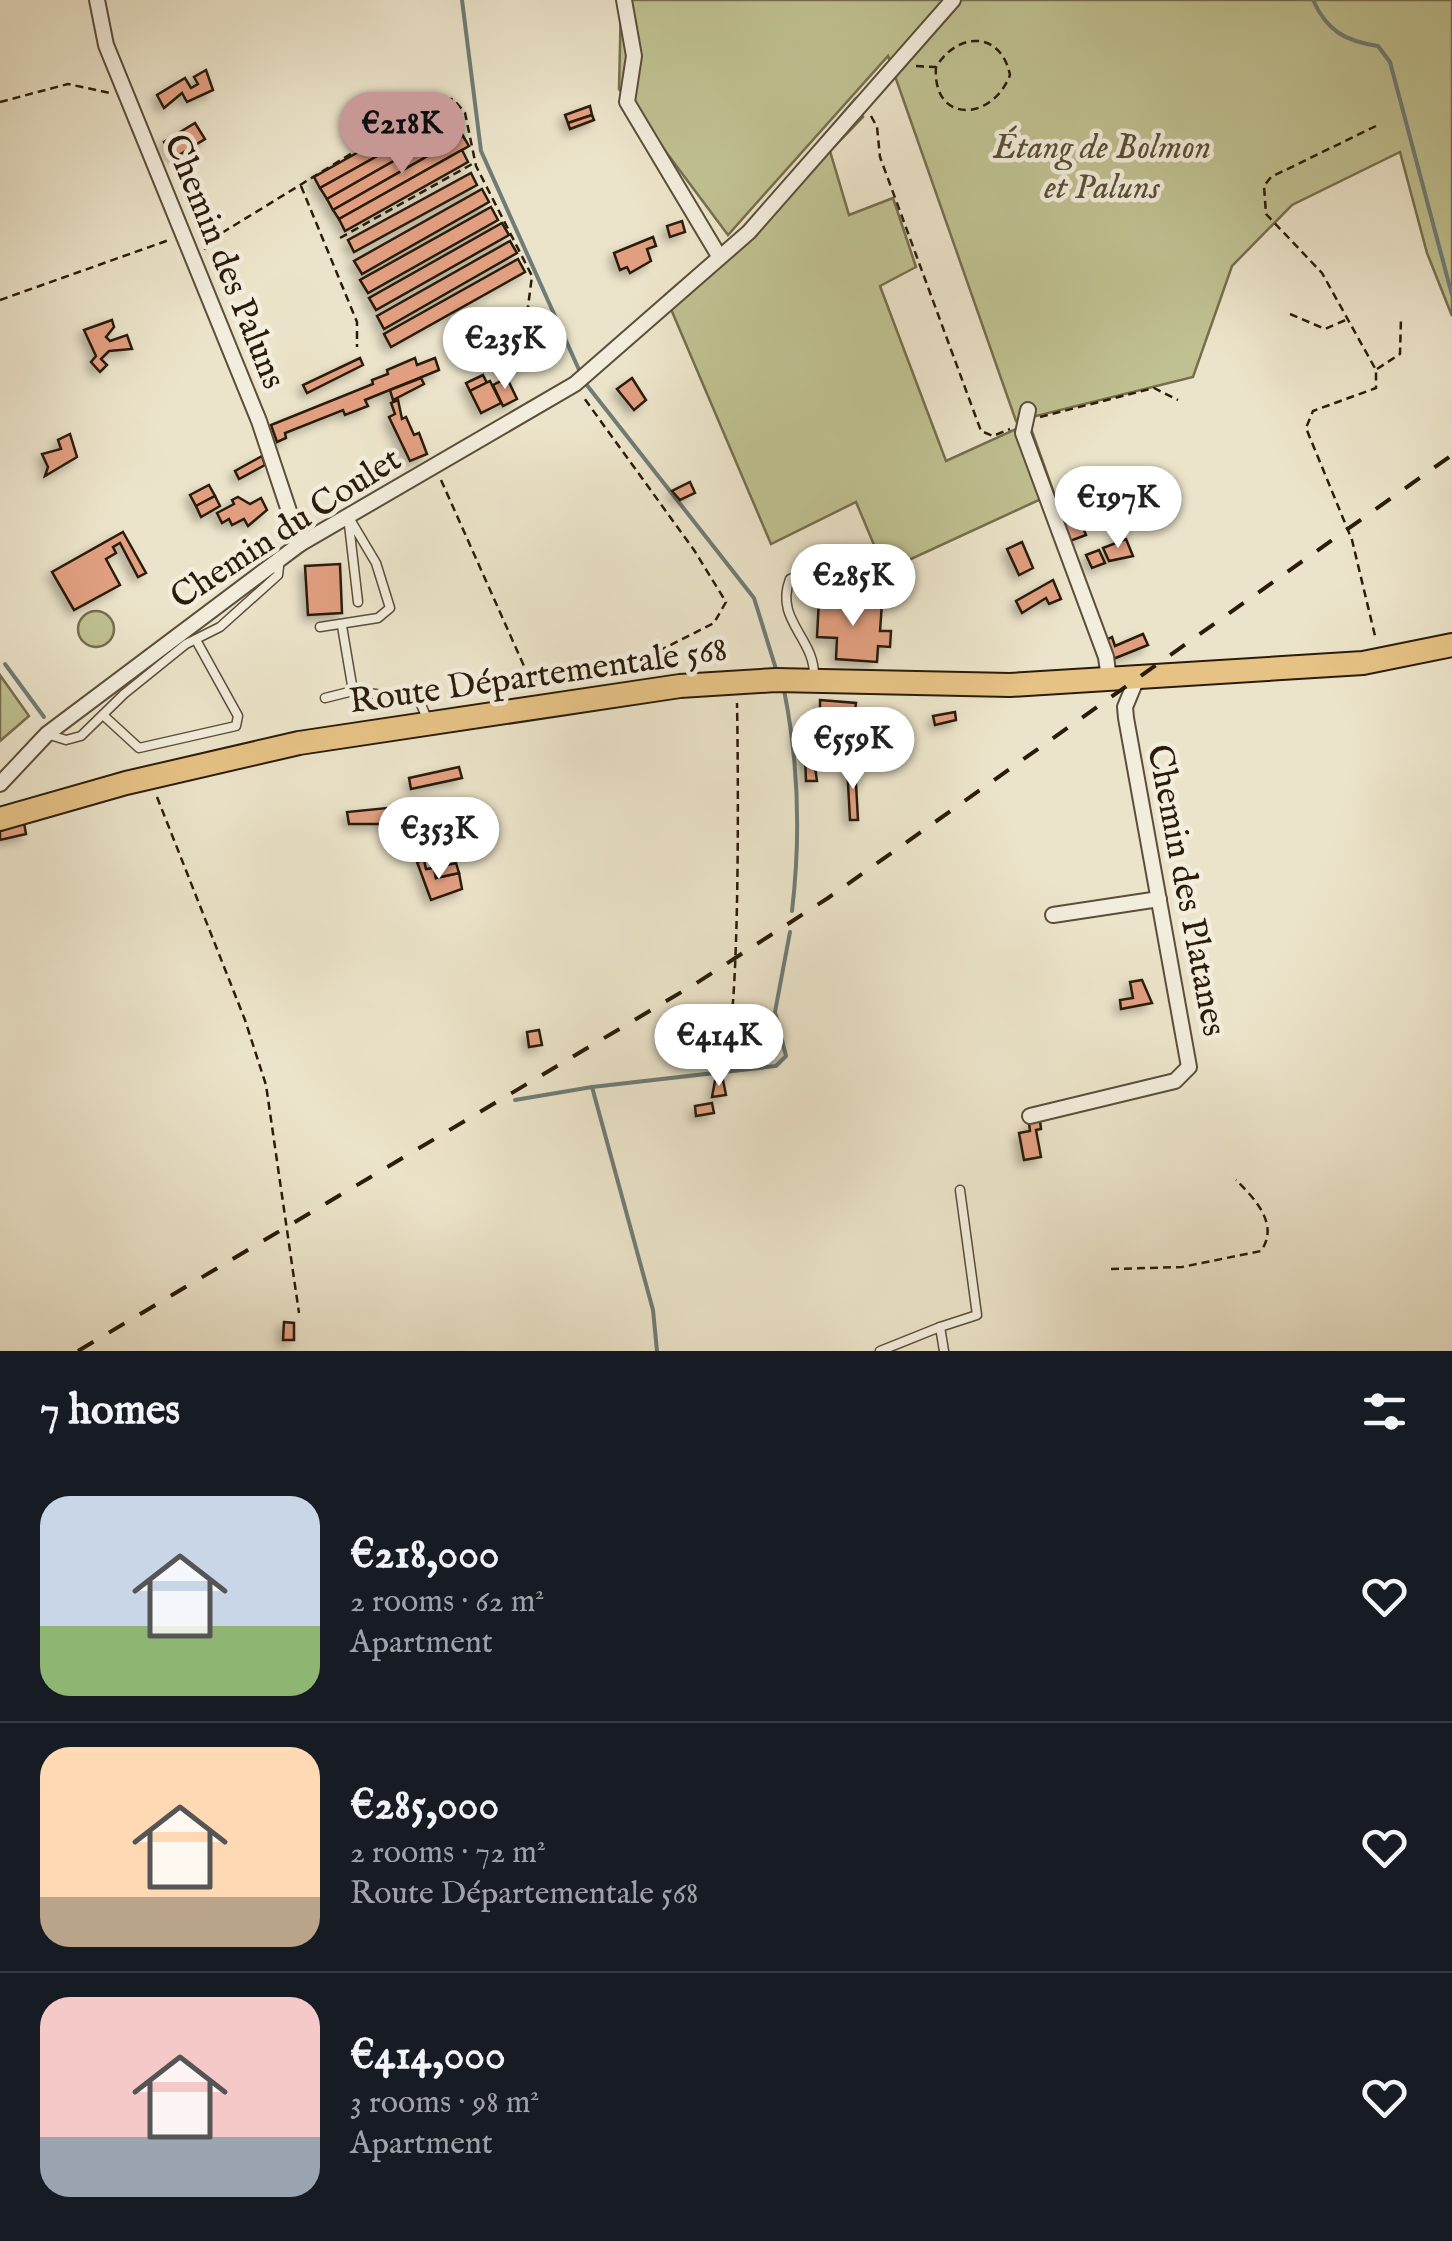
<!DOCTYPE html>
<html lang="en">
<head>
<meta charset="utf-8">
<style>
	:root { --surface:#171b24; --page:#20242c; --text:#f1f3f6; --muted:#9ea1a6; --line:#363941; --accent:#c59692 }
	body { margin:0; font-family:"IM FELL English",serif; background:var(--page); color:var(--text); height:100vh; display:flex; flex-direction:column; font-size:38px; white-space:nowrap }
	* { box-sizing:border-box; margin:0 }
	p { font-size:32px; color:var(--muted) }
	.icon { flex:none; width:55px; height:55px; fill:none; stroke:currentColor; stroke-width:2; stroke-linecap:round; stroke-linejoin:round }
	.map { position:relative; height:1351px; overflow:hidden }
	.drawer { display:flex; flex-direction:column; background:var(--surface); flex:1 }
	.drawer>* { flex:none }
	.price { position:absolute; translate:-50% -85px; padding:0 22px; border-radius:35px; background:#fff; color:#222; font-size:32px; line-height:65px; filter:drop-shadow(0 2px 5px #0008) }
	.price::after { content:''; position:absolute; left:50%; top:60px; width:30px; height:22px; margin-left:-15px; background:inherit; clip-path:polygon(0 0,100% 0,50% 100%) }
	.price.current { background:var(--accent); color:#111 }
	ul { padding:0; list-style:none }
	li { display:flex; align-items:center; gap:30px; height:250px; padding:0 40px }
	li+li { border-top:2px solid var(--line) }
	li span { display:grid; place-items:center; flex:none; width:280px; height:200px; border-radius:30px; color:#555 }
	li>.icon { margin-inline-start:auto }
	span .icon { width:120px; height:120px; fill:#fffc; stroke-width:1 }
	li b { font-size:42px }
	h2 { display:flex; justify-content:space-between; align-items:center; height:120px; padding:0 40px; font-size:42px }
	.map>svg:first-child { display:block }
</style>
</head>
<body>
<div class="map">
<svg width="1452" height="1351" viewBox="0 0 1452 1351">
	<defs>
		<filter id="shadow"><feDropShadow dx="-5" dy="5" stdDeviation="5" flood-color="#0004"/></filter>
	</defs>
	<rect width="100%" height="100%" fill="#ece4ca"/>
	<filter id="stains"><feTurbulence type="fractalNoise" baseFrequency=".002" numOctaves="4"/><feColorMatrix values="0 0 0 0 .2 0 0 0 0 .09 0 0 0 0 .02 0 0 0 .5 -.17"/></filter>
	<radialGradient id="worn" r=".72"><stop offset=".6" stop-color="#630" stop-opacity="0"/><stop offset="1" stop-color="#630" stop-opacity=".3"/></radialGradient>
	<!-- green -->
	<g fill="#c0c191" stroke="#766e4e" stroke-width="2.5">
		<polygon points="621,0 1452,0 1452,316 1427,253 1400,152 1292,205 1232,266 1193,377 1016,421 888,56 728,235 619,89"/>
		<polygon points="855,99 863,117 830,151 849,215 893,198 916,267 880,286 946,461 1029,423 1054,493 885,571 856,502 771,544 665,295 744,229"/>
		<circle cx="96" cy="629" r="18"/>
		<polygon points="0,675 29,716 0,741"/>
	</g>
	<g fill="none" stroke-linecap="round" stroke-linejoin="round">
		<!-- stream -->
		<g stroke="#6f7c77" stroke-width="4">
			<polyline points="462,0 481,151 580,372"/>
			<path d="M1313,0c14,31 32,41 65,46l12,16 62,233"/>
			<polyline points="586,384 754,598 776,669"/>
			<polyline points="5,664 44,717"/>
			<path d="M784,690c15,75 17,145 8,221"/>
			<polyline points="515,1100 592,1087"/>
			<polyline points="657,1351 653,1310 592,1087 776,1066 786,1056 775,1012 790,932"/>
		</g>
	</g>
	<!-- building -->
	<g fill="#e19f80" stroke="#2b1c0a" stroke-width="2.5" filter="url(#shadow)">
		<polygon points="206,70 213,90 187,102 182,93 164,108 157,95 185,78 191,88 198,84 194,77"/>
		<polygon points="444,104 451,115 320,188 314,177"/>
		<polygon points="590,106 592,115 568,123 565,115"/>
		<polygon points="451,115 457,125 327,199 320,188"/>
		<polygon points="592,115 594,120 570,129 568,123"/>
		<polygon points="195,123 205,139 174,158 164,142"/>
		<polygon points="457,125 463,136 333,210 327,199"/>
		<polygon points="463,136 469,146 339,219 333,210"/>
		<polygon points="462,150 468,162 345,231 339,219"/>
		<polygon points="471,173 477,185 354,252 348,240"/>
		<polygon points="482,189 489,202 362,274 354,261"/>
		<polygon points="491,207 498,220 368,293 360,280"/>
		<polygon points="682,221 685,232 670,237 667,226"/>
		<polygon points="502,223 509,235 376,310 369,298"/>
		<polygon points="653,237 656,246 647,249 651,261 630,273 627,267 620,270 614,253"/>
		<polygon points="510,241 517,253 384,329 377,316"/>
		<polygon points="518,259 525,272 391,347 384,334"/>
		<polygon points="112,320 114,327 106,337 110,341 127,335 132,349 109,351 101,359 107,365 100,372 91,362 96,356 84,330"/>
		<polygon points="521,353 527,364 506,374 500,361"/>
		<polygon points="360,358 363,365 307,393 303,385"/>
		<polygon points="415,358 417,365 435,358 439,370 365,400 368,406 345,415 343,410 285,433 286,438 277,442 271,425 373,384 372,380 388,374 387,370"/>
		<polygon points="483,375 487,383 470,391 466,383"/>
		<polygon points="421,378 424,384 393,400 390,390"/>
		<polygon points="507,378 517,399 503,406 493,385"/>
		<polygon points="632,378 646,400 634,410 617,389"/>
		<polygon points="490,381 501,403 481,413 470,391"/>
		<polygon points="398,400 402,419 406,417 414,435 419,433 427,454 410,461 389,417 395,414 391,403"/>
		<polygon points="70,434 77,457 45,476 48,467 42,454 61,449 58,440"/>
		<polygon points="262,456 265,465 239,479 235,471"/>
		<polygon points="690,482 695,493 680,500 672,491"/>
		<polygon points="209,485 215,496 196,506 190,495"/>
		<polygon points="215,496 220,506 201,517 196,506"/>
		<polygon points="238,497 250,504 261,498 267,510 248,526 244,519 232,525 229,519 222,523 217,513 234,504 232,500"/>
		<polygon points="1076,510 1086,535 1070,541 1060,516"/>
		<polygon points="123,532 146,573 138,577 120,543 113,547 116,553 106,559 120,585 74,610 52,572"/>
		<polygon points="1126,539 1133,556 1109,561 1103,548"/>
		<polygon points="1022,542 1033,568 1019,575 1007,549"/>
		<polygon points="1099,550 1105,563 1092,568 1086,555"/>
		<polygon points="340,564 342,613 308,615 305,566"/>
		<polygon points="1053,580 1061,599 1049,604 1046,598 1022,613 1016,601"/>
		<polygon points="819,599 882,603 880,631 891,631 890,647 878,646 877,662 836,659 837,638 817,637"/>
		<polygon points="1143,634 1148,645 1113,659 1106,640 1112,637 1115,646"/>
		<polygon points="820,700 856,703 855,711 820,709"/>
		<polygon points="955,712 956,720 935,725 933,716"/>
		<polygon points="813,753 817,781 806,781 805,754"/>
		<polygon points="847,765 855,765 858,820 850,820"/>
		<polygon points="459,767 462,778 411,789 409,778"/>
		<polygon points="387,808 389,824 349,824 347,812"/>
		<polygon points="24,823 26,834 0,840 0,831"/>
		<polygon points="424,860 426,869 434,868 436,878 459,873 462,889 431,900 417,862"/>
		<polygon points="456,863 459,873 436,878 434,868"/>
		<polygon points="1142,980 1152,1003 1121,1009 1120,1000 1133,998 1130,982"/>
		<polygon points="539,1030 542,1045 529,1047 527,1032"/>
		<polygon points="723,1080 726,1095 712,1097 715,1081"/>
		<polygon points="712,1103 714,1113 696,1116 695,1106"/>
		<polygon points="1040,1121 1041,1129 1036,1130 1041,1157 1024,1160 1019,1133 1030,1131 1029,1123"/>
		<polygon points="284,1322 294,1323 294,1340 283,1340"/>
	</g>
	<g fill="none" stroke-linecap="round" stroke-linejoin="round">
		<defs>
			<g id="lane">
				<polyline points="342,626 353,691"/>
				<polyline points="320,627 378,618 390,608 376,563 348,516 358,602"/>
				<path d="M814,676c1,-38 -40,-56 -24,-97l25,-9 34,13 35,5"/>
				<polyline points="325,698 353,691 413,699 420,702 428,721"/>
				<polyline points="103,715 139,748 236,726 238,716 196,640"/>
				<polyline points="47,734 66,740 81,736 124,694 186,644 220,627 278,575 280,558"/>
				<polyline points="880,1351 940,1327"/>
				<polyline points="944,1351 940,1327 977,1315 960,1190"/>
			</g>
			<g id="street">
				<polyline points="97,0 106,45 259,421 300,544"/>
				<polyline points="624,0 634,56 627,102 719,256"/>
				<polyline points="1028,410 1023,433 1106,657 1109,679"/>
				<polyline points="0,784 47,734 300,544 575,384 749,232 953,0"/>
				<polyline points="1053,915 1159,899"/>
				<polyline points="1030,1116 1175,1081 1189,1067 1126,718 1125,707 1137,678"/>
			</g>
			<polyline id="primary" points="0,819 126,783 299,743 680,686 776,680 1010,685 1363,663 1452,645"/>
		</defs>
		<!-- lane casing -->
		<use href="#lane" stroke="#5b4e3a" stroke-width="11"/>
		<!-- street casing -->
		<use href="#street" stroke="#5b4e3a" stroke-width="18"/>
		<!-- primary casing -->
		<use href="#primary" stroke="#2b1c0a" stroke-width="26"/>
		<!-- path -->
		<g stroke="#2b1c0a" stroke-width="2.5" stroke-dasharray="8 5" stroke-linecap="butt">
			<path d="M916,66l20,1c22,-36 65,-36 74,8 -18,47 -78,49 -74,-8"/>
			<polyline points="0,102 68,84 110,93"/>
			<polyline points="871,116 877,127 880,157 981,431 993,436 1010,429"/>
			<polyline points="1376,126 1271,177 1264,186 1266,214 1322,273 1376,370 1376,388 1313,411 1306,428 1352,540 1376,640"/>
			<polyline points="301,186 357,322 357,347"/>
			<polyline points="340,238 474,163"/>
			<polyline points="205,250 207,242 439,100 453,99 465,113 476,166 532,276 526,322"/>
			<polyline points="0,300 169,240"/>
			<polyline points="1290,314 1325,329 1348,319"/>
			<polyline points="246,350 274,382"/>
			<polyline points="1377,369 1400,354 1401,317"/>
			<polyline points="1040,417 1154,388 1178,400"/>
			<polyline points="441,480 528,675 535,680 596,675 629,666 714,623 726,602 694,550 584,398"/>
			<polyline points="157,797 245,1020 266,1085 299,1313"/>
			<path d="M696,1062l28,-7c17,-24 14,-302 13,-352"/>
			<path d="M1111,1269l71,-2 79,-16c19,-27 -7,-53 -25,-71"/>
		</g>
		<!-- lane -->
		<use href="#lane" stroke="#f3eddd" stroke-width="8"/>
		<!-- street -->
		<use href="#street" stroke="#f3eddd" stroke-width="14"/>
		<!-- primary -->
		<use href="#primary" stroke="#e6c285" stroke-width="22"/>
		<!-- rail -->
		<polyline stroke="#2b1c0a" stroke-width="4" stroke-dasharray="18 18" stroke-linecap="butt" points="78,1351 695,984 828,898 1452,455"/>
	</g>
	<g text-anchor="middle" stroke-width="9" stroke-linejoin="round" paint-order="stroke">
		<!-- park labels -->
		<g font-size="35" font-style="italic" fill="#584e32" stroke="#f3eddd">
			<text x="1102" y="158">Étang de Bolmon<tspan x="1102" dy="40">et Paluns</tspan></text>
		</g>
		<!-- street labels -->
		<g font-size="35" fill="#2b1c0a" stroke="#f3eddd">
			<text transform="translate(226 261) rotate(68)" y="12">Chemin des Paluns</text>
			<text transform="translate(285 527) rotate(-33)" y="12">Chemin du Coulet</text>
			<text transform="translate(538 674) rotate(-8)" y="12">Route Départementale 568</text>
			<text transform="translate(1188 890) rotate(79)" y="12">Chemin des Platanes</text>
		</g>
	</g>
	<rect width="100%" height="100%" filter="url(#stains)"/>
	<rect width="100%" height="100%" fill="url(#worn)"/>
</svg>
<b class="price current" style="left:402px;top:177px">€218K</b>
<b class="price" style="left:505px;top:392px">€235K</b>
<b class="price" style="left:1118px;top:551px">€197K</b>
<b class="price" style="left:853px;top:629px">€285K</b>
<b class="price" style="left:853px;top:792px">€559K</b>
<b class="price" style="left:439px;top:882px">€353K</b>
<b class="price" style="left:719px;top:1089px">€414K</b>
</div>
<section class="drawer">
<h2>7 homes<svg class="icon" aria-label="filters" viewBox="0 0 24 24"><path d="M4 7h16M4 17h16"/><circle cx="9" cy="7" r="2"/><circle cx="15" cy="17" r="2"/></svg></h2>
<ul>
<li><span style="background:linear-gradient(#c9d6e8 65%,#8fb573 0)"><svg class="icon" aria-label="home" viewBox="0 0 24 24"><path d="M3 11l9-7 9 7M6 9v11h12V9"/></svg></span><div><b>€218,000</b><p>2 rooms · 62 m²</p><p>Apartment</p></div><svg class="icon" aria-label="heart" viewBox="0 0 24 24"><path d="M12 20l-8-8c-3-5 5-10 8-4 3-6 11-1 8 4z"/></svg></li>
<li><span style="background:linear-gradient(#ffd9b3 75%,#b9a48a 0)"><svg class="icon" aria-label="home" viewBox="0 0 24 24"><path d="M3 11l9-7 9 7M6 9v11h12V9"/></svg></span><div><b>€285,000</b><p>2 rooms · 72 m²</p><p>Route Départementale 568</p></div><svg class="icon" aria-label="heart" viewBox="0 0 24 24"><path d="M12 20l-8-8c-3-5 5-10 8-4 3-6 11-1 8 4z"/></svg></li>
<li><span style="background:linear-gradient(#f6c9c9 70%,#9aa5b1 0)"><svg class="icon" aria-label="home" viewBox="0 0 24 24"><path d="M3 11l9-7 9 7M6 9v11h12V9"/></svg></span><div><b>€414,000</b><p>3 rooms · 98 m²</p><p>Apartment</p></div><svg class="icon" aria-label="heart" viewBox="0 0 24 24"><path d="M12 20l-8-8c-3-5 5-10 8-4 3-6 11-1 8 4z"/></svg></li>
</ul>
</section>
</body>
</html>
